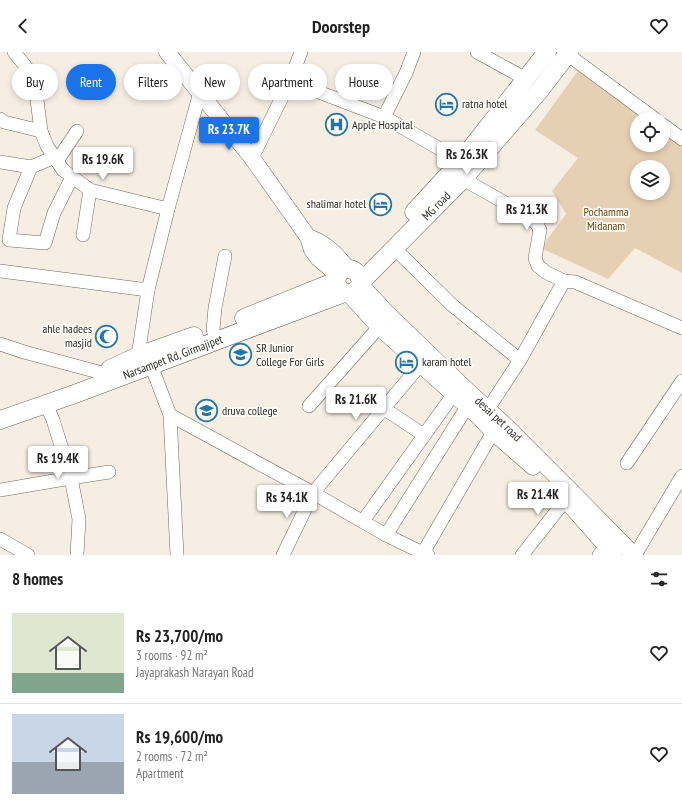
<!DOCTYPE html>
<html lang="en">
<head>
<meta charset="utf-8">
<style>
	:root { --surface:#fff; --page:#f6f6f6; --text:#222; --muted:#767676; --line:#e0e0e0; --accent:#1a73e8 }
	body { margin:0; font-family:"PT Sans Narrow",sans-serif; background:var(--page); color:var(--text); height:100vh; display:flex; flex-direction:column; font-size:15px; white-space:nowrap }
	* { box-sizing:border-box; margin:0 }
	p { font-size:13px; color:var(--muted) }
	.icon { flex:none; width:22px; height:22px; fill:none; stroke:currentColor; stroke-width:2; stroke-linecap:round; stroke-linejoin:round }
	.map { position:relative; height:503px; overflow:hidden }
	.sheet { display:flex; flex-direction:column; background:var(--surface); flex:1 }
	.sheet>* { flex:none }
	.top-card { position:absolute; left:12px; top:12px; width:400px; height:36px; display:flex; gap:8px }
	.fabs { position:absolute; left:630px; top:60px; display:grid; gap:8px }
	.fabs a { display:grid; place-items:center; width:40px; height:40px; border-radius:50%; background:var(--surface); box-shadow:0 2px 6px #0003; font-size:20px }
	.price { position:absolute; translate:-50% -34px; padding:0 9px; border-radius:4px; background:#fff; color:#222; font-size:13px; line-height:26px; filter:drop-shadow(0 1px 2px #0008) }
	.price::after { content:''; position:absolute; left:50%; top:24px; width:12px; height:9px; margin-left:-6px; background:inherit; clip-path:polygon(0 0,100% 0,50% 100%) }
	.price.selected { background:var(--accent); color:#fff }
	ul { padding:0; list-style:none }
	li { display:flex; align-items:center; gap:12px; height:100px; padding:0 12px }
	li+li { border-top:1px solid var(--line) }
	li span { display:grid; place-items:center; flex:none; width:112px; height:80px; border-radius:0px; color:#555 }
	li>.icon { margin-inline-start:auto }
	span .icon { width:48px; height:48px; fill:#fffc; stroke-width:1 }
	li b { font-size:17px }
	h2 { display:flex; justify-content:space-between; align-items:center; height:48px; padding:0 12px; font-size:17px }
	.pill { padding:0 14px; border-radius:18px; background:var(--surface); box-shadow:0 2px 6px #0003; font-size:14px; line-height:36px }
	.pill.selected { background:var(--accent); color:#fff }
	header { display:flex; justify-content:space-between; align-items:center; height:52px; padding:0 12px; background:var(--surface); font-size:18px; font-weight:700 }
	.map>svg:first-child { display:block }
</style>
</head>
<body>
<header><svg class="icon" aria-label="back" viewBox="0 0 24 24"><path d="M15 5l-7 7 7 7"/></svg>Doorstep<svg class="icon" aria-label="heart" viewBox="0 0 24 24"><path d="M12 20l-8-8c-3-5 5-10 8-4 3-6 11-1 8 4z"/></svg></header>
<div class="map">
<svg width="682" height="503" viewBox="0 0 682 503">
	<rect width="100%" height="100%" fill="#f7eee3"/>
	<!-- green -->
	<path fill="#e6d0b3" fill-rule="evenodd" d="M580,16l68,51h-11v26h26v-14l19,14v128l-47,-25 -27,31 -67,-31 25,-34 -14,-23 26,-33 -43,-28zM637,115h26v26h-26z"/>
	<g fill="none" stroke-linecap="round" stroke-linejoin="round">
		<defs>
			<g id="minor">
				<polyline points="14,0 34,25 41,79 47,94 63,118 90,138 168,157 200,40"/>
				<polyline points="414,0 406,21 384,65 461,109"/>
				<polyline points="477,0 526,27"/>
				<polyline points="567,2 655,67"/>
				<polyline points="290,29 384,65"/>
				<polyline points="0,67 4,70 41,79"/>
				<polyline points="663,73 682,87"/>
				<polyline points="55,105 31,115 14,156 9,188 45,191 54,161 72,125"/>
				<polyline points="252,106 290,29 301,0"/>
				<polyline points="57,109 77,79"/>
				<polyline points="0,110 31,115"/>
				<polyline points="463,127 528,164 537,172 540,178 535,206 538,214 547,221 564,229"/>
				<polyline points="168,157 148,238 138,304 151,313 170,363 177,503"/>
				<polyline points="83,183 90,138"/>
				<polyline points="395,197 452,253 520,308"/>
				<polyline points="0,219 148,238"/>
				<polyline points="213,278 215,256 225,204"/>
				<polyline points="0,292 24,300 102,321"/>
				<polyline points="46,352 53,368 71,426 79,467 77,503"/>
				<polyline points="309,354 379,275"/>
				<polyline points="488,357 520,308 564,229 575,230 682,276"/>
				<polyline points="170,363 313,441 386,483 423,501 428,503"/>
				<polyline points="627,411 682,329"/>
				<polyline points="0,438 71,426 109,420"/>
				<polyline points="363,469 453,343 424,383 383,356"/>
				<polyline points="386,483 467,355"/>
				<polyline points="0,487 28,503"/>
				<polyline points="423,501 493,380"/>
				<polyline points="283,503 313,441 420,313"/>
				<polyline points="522,503 571,441"/>
				<polyline points="599,503 606,494"/>
				<polyline points="635,503 682,424"/>
			</g>
			<g id="tertiary">
				<polyline points="167,0 252,106 308,185 312,198 318,206 338,223"/>
				<path d="M308,185c19,7 27,16 40,32"/>
				<path id="s1" d="M361,233l26,28 82,79 36,33 67,67 62,63"/>
				<polyline points="348,241 379,275 480,366 493,380 533,415"/>
				<polyline points="562,444 614,503"/>
			</g>
			<g id="secondary">
				<polyline points="414,160 461,109 547,0"/>
				<path d="M344,217c11,-2 17,6 17,16 -5,6 -9,9 -17,8 -10,-6 -10,-18 0,-24z"/>
				<path id="s2" d="M361,230l102,-103 77,-89 29,-38"/>
				<polyline points="244,266 336,229"/>
				<polyline points="110,317 138,304 194,284"/>
				<path id="s3" d="M0,368l72,-25 272,-102"/>
			</g>
		</defs>
		<!-- minor casing -->
		<use href="#minor" stroke="#70685e" stroke-width="14"/>
		<!-- tertiary casing -->
		<use href="#tertiary" stroke="#70685e" stroke-width="17"/>
		<!-- secondary casing -->
		<use href="#secondary" stroke="#70685e" stroke-width="19"/>
		<!-- minor -->
		<use href="#minor" stroke="#fff" stroke-width="13"/>
		<!-- tertiary -->
		<use href="#tertiary" stroke="#fff" stroke-width="16"/>
		<!-- secondary -->
		<use href="#secondary" stroke="#fff" stroke-width="18"/>
	</g>
	<!-- icons -->
	<defs>
		<symbol id="hotel-ring" viewBox="-11 -11 22 22"><circle r="9.5" fill="#fefdfa" stroke="#2576a7" stroke-width="1.5"/><path d="M-6-4.5h1.5V1H6V5H4.5V3h-9V5H-6ZM-4 0a1.8 1.8 0 1 1 3.6 0ZM.5 0V-2.5h3Q6-2.5 6 0Z" fill="#2576a7"/></symbol>
		<symbol id="hospital-ring" viewBox="-11 -11 22 22"><circle r="9.5" fill="#fefdfa" stroke="#2576a7" stroke-width="1.5"/><path d="M-5-5h3v3.5h4V-5h3V5h-3V1.5h-4V5h-3Z" fill="#2576a7"/></symbol>
		<symbol id="mosque-ring" viewBox="-11 -11 22 22"><circle r="9.5" fill="#fefdfa" stroke="#2576a7" stroke-width="1.5"/><path d="M3.5-4.9A6 6 0 1 0 3.5 4.9A5 5 0 1 1 3.5-4.9Z" fill="#2576a7"/></symbol>
		<symbol id="university-ring" viewBox="-11 -11 22 22"><circle r="9.5" fill="#fefdfa" stroke="#2576a7" stroke-width="1.5"/><path d="M0-5L7-2L0 1L-7-2ZM-4 1L0 2.5L4 1V4Q0 6-4 4Z" fill="#2576a7"/></symbol>
	</defs>
	<g fill-rule="evenodd">
		<use href="#hotel-ring" x="434" y="40" width="25" height="25"/>
		<use href="#hospital-ring" x="324" y="60" width="25" height="25"/>
		<use href="#hotel-ring" x="368" y="140" width="25" height="25"/>
		<use href="#mosque-ring" x="94" y="272" width="25" height="25"/>
		<use href="#university-ring" x="228" y="290" width="25" height="25"/>
		<use href="#hotel-ring" x="394" y="298" width="25" height="25"/>
		<use href="#university-ring" x="194" y="346" width="25" height="25"/>
	</g>
	<g text-anchor="middle" stroke-width="3.5" stroke-linejoin="round" paint-order="stroke">
		<!-- poi labels -->
		<g font-size="12" fill="#2f2b27" stroke="#fefdfa" text-anchor="start">
			<text x="462" y="56">ratna hotel</text>
			<text x="352" y="77">Apple Hospital</text>
			<text x="366" y="156" text-anchor="end">shalimar hotel</text>
			<text x="92" y="281" text-anchor="end">ahle hadees<tspan x="92" dy="14">masjid</tspan></text>
			<text x="256" y="300">SR Junior<tspan x="256" dy="14">College For Girls</tspan></text>
			<text x="422" y="314">karam hotel</text>
			<text x="222" y="363">druva college</text>
		</g>
		<!-- street labels -->
		<g font-size="12" fill="#2f2b27" stroke="#fefdfa">
			<text dy="4" stroke="none"><textPath href="#s2" startOffset="107">MG road</textPath></text>
			<text dy="4" stroke="none"><textPath href="#s3" startOffset="184">Narsampet Rd, Girmajipet</textPath></text>
			<text dy="4" stroke="none"><textPath href="#s1" startOffset="192">desai pet road</textPath></text>
		</g>
		<!-- park labels -->
		<g font-size="12" fill="#68450b" stroke="#fefdfa">
			<text x="606" y="164">Pochamma<tspan x="606" dy="14">Midanam</tspan></text>
		</g>
	</g>
</svg>
<div class="fabs">
<a><svg class="icon" aria-label="locate" viewBox="0 0 24 24"><circle cx="12" cy="12" r="6"/><path d="M12 2v4M12 18v4M2 12h4M18 12h4"/></svg></a>
<a><svg class="icon" aria-label="layers" viewBox="0 0 24 24"><path d="M12 4l9 5-9 5-9-5zM3 14l9 5 9-5"/></svg></a>
</div>
<b class="price selected" style="left:229px;top:99px">Rs 23.7K</b>
<b class="price" style="left:467px;top:124px">Rs 26.3K</b>
<b class="price" style="left:103px;top:129px">Rs 19.6K</b>
<b class="price" style="left:527px;top:179px">Rs 21.3K</b>
<b class="price" style="left:356px;top:369px">Rs 21.6K</b>
<b class="price" style="left:58px;top:428px">Rs 19.4K</b>
<b class="price" style="left:538px;top:464px">Rs 21.4K</b>
<b class="price" style="left:287px;top:467px">Rs 34.1K</b>
<div class="top-card">
<a class="pill">Buy</a>
<a class="pill selected">Rent</a>
<a class="pill">Filters</a>
<a class="pill">New</a>
<a class="pill">Apartment</a>
<a class="pill">House</a>
</div>
</div>
<section class="sheet">
<h2>8 homes<svg class="icon" aria-label="filters" viewBox="0 0 24 24"><path d="M4 7h16M4 17h16"/><circle cx="9" cy="7" r="2"/><circle cx="15" cy="17" r="2"/></svg></h2>
<ul>
<li><span style="background:linear-gradient(#dfe7d0 75%,#7fa58c 0)"><svg class="icon" aria-label="home" viewBox="0 0 24 24"><path d="M3 11l9-7 9 7M6 9v11h12V9"/></svg></span><div><b>Rs 23,700/mo</b><p>3 rooms · 92 m²</p><p>Jayaprakash Narayan Road</p></div><svg class="icon" aria-label="heart" viewBox="0 0 24 24"><path d="M12 20l-8-8c-3-5 5-10 8-4 3-6 11-1 8 4z"/></svg></li>
<li><span style="background:linear-gradient(#c9d6e8 60%,#9aa5b1 0)"><svg class="icon" aria-label="home" viewBox="0 0 24 24"><path d="M3 11l9-7 9 7M6 9v11h12V9"/></svg></span><div><b>Rs 19,600/mo</b><p>2 rooms · 72 m²</p><p>Apartment</p></div><svg class="icon" aria-label="heart" viewBox="0 0 24 24"><path d="M12 20l-8-8c-3-5 5-10 8-4 3-6 11-1 8 4z"/></svg></li>
</ul>
</section>
</body>
</html>
